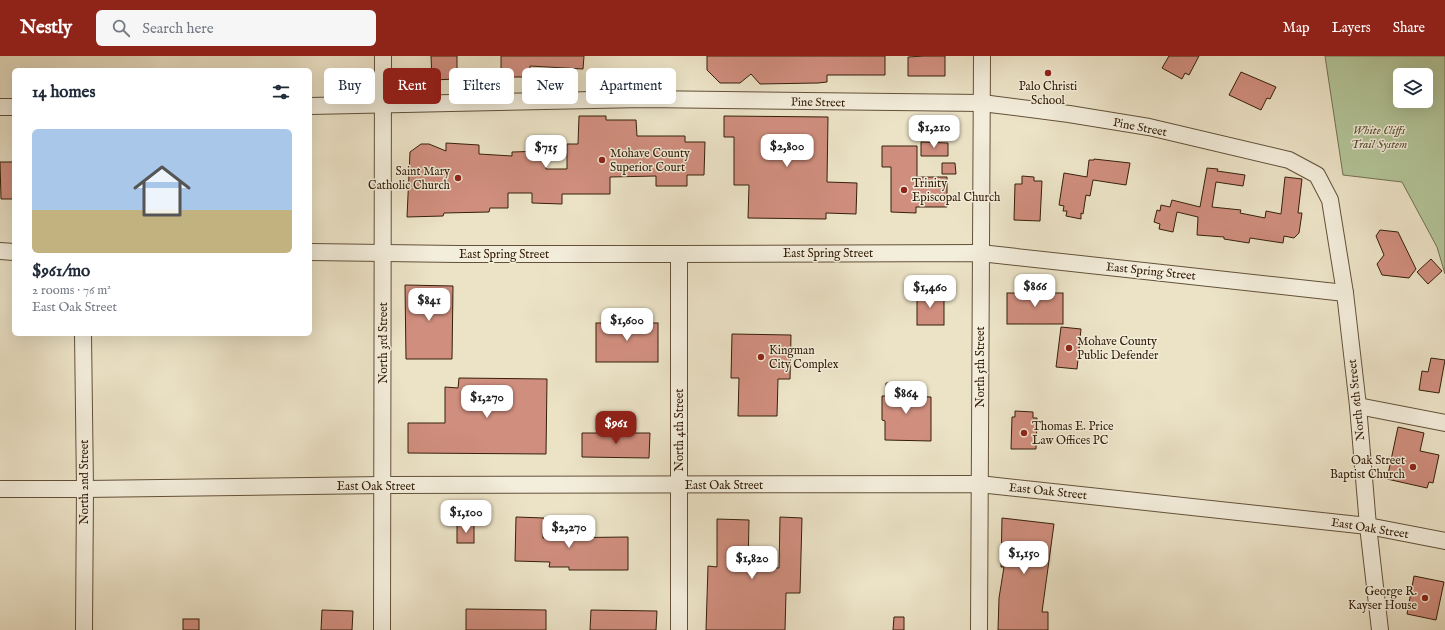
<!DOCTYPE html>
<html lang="en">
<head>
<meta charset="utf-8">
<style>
	:root { --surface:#fff; --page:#f6f6f7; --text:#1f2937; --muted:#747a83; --accent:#8f2418 }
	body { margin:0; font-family:"IM FELL English",serif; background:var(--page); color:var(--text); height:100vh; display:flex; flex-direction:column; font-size:15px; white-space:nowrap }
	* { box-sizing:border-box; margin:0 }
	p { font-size:13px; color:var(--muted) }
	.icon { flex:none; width:22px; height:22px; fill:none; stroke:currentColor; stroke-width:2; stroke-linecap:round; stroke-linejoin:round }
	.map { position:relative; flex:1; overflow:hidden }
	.details { position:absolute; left:12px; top:12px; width:300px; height:268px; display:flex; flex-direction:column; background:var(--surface); border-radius:6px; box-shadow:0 4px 16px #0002 }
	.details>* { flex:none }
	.hud { position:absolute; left:324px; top:12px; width:380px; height:36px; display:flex; gap:8px }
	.buttons { position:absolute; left:1393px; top:12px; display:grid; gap:8px }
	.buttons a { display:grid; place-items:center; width:40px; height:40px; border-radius:6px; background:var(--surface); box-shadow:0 4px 16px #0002; font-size:20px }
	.price { position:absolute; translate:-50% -34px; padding:0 9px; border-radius:8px; background:#fff; color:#222; font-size:13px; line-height:26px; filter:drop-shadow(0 1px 2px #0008) }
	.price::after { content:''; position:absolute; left:50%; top:24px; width:12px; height:9px; margin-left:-6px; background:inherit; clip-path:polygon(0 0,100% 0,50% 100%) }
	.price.current { background:var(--accent); color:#fff }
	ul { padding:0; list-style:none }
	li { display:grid; align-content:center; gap:8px; height:212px; padding:0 20px }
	li span { display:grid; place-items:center; height:124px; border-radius:6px; color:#555 }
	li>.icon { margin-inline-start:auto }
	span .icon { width:72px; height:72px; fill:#fffc; stroke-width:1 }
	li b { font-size:17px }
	h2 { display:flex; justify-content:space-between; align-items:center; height:48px; padding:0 20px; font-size:17px }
	.pill { padding:0 14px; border-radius:6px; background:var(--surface); box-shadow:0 4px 16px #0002; font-size:14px; line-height:36px }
	.pill.current { background:var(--accent); color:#fff }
	header { display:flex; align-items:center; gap:24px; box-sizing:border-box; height:56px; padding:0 20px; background:var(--accent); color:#fff }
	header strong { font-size:19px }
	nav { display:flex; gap:22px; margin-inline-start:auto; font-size:14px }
	.search { width:280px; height:36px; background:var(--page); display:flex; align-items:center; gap:10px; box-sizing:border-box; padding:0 14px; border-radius:6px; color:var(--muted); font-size:15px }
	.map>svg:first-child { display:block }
</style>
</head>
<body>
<header>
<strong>Nestly</strong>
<div class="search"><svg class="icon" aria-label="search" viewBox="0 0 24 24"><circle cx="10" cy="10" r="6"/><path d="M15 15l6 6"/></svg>Search here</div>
<nav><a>Map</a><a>Layers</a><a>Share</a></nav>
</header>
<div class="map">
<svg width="1445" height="574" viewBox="0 0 1445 574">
	<rect width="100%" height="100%" fill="#ece3c7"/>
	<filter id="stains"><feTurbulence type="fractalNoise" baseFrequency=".005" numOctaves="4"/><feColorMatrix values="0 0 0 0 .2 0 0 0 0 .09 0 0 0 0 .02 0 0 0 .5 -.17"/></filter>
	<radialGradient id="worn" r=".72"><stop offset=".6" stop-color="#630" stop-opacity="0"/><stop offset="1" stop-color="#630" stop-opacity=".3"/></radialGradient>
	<!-- green -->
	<path fill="#b3c599" stroke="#747252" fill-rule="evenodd" d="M1325,0h120v218l-8,-27 -35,-65 -59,-7zM1400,19h26v26h-26z"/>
	<!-- building -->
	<g fill="#d08e7e" stroke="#35200a">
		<polygon points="431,0 457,0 457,23 432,24"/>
		<polygon points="501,0 584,0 583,13 530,10 530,21 501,21"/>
		<polygon points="707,0 885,0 885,19 827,19 827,26 818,27 760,28 751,18 740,27 720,27 707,14"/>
		<polygon points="924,0 945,0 945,20 908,20 908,1"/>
		<polygon points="1169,0 1199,0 1189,19 1185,17 1182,23 1162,12"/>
		<polygon points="1241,16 1276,31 1270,43 1267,42 1261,54 1229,39"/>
		<polygon points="579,60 606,60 606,64 636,64 637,80 685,80 685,86 705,86 704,119 687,119 687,130 656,130 656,120 610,121 610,138 562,138 562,148 532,147 532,137 508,137 508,152 490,152 489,156 444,157 443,160 407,161 410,96 421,88 429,88 446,95 446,87 479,89 479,98 512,100 512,96 545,95 546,113 567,113 567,88 578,88"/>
		<polygon points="724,60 828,61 827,126 857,127 856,158 826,157 826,163 748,162 749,129 734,129 734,81 724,81"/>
		<polygon points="921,86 948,87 948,100 921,100"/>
		<polygon points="882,90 917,90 917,121 947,121 947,151 916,151 916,157 891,156 891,111 882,111"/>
		<polygon points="1094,103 1130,107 1126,129 1093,124 1090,140 1086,139 1083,158 1081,157 1081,163 1066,160 1067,155 1063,155 1064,150 1059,149 1064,117 1087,121 1089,104 1094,104"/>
		<polygon points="0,106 14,106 14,143 1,143"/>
		<polygon points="942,107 955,107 956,118 942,118"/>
		<polygon points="1207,112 1218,113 1217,115 1245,119 1243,130 1216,126 1212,151 1241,154 1240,157 1265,162 1266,155 1281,158 1285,121 1302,123 1298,157 1302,157 1299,177 1294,182 1284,180 1283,187 1250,182 1249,187 1224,183 1224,181 1197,179 1198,161 1177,156 1173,176 1159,173 1160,168 1154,166 1157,154 1160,155 1161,149 1170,151 1172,144 1200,151"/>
		<polygon points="1022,120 1034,121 1034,125 1042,125 1040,165 1014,164 1015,128 1022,128"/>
		<polygon points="1380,174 1398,176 1416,213 1409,222 1382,219 1377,208 1384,199 1376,180"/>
		<polygon points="1431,203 1442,215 1428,228 1417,216"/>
		<polygon points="405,229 453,230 452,303 406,303"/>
		<rect x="917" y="237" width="27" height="32"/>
		<rect x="1007" y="237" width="56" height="31"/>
		<rect x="596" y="267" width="62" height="39"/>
		<polygon points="1061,271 1081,273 1077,313 1056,311"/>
		<polygon points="732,278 791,279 790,323 778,323 777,360 738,360 739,322 731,322"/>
		<polygon points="1431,302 1445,304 1439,337 1419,334 1422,315 1428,316"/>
		<polygon points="459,322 547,323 546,398 408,397 408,367 445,367 445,331 458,332"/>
		<polygon points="886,327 906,327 906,340 931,341 931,385 885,384 885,365 882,364 882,340 886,340"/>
		<polygon points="1015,355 1033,356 1033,362 1037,362 1036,393 1011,393 1012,361 1015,361"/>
		<polygon points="1398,371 1424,377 1420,395 1439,399 1433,427 1429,426 1427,432 1387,423"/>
		<polygon points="582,377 650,377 649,402 582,401"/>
		<polygon points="516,461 544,462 543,482 628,481 628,514 569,514 569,511 549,511 550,506 515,505"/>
		<polygon points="780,461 802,462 800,537 786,537 785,574 706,574 708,510 717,511 717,463 749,464 748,511 779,512"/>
		<polygon points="1002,462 1054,468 1042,556 1048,556 1048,574 998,574 999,542 1004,511 1001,511"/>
		<rect x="457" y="468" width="17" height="19"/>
		<polygon points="1414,520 1444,526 1436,564 1407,558"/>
		<polygon points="466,553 546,554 546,574 466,574"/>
		<polygon points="322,554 353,555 352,574 321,574"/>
		<polygon points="591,554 657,555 656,574 590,574"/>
		<polygon points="894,561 904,561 904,574 893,574"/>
		<rect x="183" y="563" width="16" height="11"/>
	</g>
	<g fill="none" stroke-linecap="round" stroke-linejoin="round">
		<defs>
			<g id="minor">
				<polyline points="310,50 643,43 982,47 1069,58 1149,71 1289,104 1317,119 1330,144 1345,237 1358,350 1368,470 1380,574"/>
				<polyline points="0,51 14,51"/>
				<polyline points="0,195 14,196"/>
				<polyline points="310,196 458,198 679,198 980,197 1345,237"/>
				<polyline points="83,278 85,433 84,574"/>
				<polyline points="1358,350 1445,367"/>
				<polyline points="0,433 85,433 383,429 979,428 1368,470 1445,485"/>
				<polyline points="382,574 383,0"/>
				<polyline points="679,574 679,198"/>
				<polyline points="979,574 982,0"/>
			</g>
		</defs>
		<!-- minor casing -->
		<use href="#minor" stroke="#635139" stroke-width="18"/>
		<!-- minor -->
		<use href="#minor" stroke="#f3eddb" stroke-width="16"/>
	</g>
	<!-- markers -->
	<g fill="#8f2418" stroke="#f3eddb" stroke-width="1.5">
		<circle cx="1048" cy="17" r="4"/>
		<circle cx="602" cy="104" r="4"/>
		<circle cx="458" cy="122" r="4"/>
		<circle cx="904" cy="134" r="4"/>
		<circle cx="1069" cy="292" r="4"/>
		<circle cx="761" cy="301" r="4"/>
		<circle cx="1024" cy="377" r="4"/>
		<circle cx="1413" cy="411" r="4"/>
		<circle cx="1425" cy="542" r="4"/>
	</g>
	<g text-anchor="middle" stroke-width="3" stroke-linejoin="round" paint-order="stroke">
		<!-- poi labels -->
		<g font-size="12" fill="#35200a" stroke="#f3eddb" text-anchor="start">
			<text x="1048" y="34" text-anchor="middle">Palo Christi<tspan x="1048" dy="14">School</tspan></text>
			<text x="610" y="101">Mohave County<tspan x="610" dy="14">Superior Court</tspan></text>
			<text x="450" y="119" text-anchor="end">Saint Mary<tspan x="450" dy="14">Catholic Church</tspan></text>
			<text x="912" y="131">Trinity<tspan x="912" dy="14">Episcopal Church</tspan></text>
			<text x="1077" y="289">Mohave County<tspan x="1077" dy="14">Public Defender</tspan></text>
			<text x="769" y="298">Kingman<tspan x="769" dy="14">City Complex</tspan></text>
			<text x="1032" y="374">Thomas E. Price<tspan x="1032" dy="14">Law Offices PC</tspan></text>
			<text x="1405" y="408" text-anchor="end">Oak Street<tspan x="1405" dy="14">Baptist Church</tspan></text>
			<text x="1417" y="539" text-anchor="end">George R.<tspan x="1417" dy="14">Kayser House</tspan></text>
		</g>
		<!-- street labels -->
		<g font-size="12" fill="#35200a" stroke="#f3eddb">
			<text transform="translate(818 46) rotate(1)" y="4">Pine Street</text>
			<text transform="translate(1140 71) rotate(11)" y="4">Pine Street</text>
			<text x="828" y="201">East Spring Street</text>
			<text x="504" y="202">East Spring Street</text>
			<text transform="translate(1151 215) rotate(6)" y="4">East Spring Street</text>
			<text transform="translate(383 287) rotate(-90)" y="4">North 3rd Street</text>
			<text transform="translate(980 311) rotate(-90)" y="4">North 5th Street</text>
			<text transform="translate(1356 344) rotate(-96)" y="4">North 6th Street</text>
			<text transform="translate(679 374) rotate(-90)" y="4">North 4th Street</text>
			<text transform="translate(84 426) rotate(-90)" y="4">North 2nd Street</text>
			<text x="724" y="433">East Oak Street</text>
			<text x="376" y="434">East Oak Street</text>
			<text transform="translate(1048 435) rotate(6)" y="4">East Oak Street</text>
			<text transform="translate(1370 472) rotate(9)" y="4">East Oak Street</text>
		</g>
		<!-- park labels -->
		<g font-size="12" font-style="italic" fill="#5b5235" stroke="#f3eddb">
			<text x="1379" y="78">White Cliffs<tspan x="1379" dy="14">Trail System</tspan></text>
		</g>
	</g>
	<rect width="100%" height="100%" filter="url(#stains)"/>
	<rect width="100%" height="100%" fill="url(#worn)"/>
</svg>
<div class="buttons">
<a><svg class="icon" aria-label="layers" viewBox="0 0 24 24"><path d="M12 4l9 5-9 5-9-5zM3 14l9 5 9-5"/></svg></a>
</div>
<b class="price" style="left:934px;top:93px">$1,210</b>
<b class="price" style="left:787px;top:112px">$2,800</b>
<b class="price" style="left:546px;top:113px">$715</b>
<b class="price" style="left:1035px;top:252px">$866</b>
<b class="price" style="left:930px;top:253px">$1,460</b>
<b class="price" style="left:429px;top:266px">$841</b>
<b class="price" style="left:627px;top:286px">$1,600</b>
<b class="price" style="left:906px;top:359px">$864</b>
<b class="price" style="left:487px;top:363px">$1,270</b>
<b class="price current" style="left:616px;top:389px">$961</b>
<b class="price" style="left:466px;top:478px">$1,100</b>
<b class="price" style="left:569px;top:493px">$2,270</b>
<b class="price" style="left:1024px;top:519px">$1,150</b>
<b class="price" style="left:752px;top:524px">$1,820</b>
<div class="hud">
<a class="pill">Buy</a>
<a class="pill current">Rent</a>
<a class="pill">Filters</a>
<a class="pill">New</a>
<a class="pill">Apartment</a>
</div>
<section class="details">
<h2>14 homes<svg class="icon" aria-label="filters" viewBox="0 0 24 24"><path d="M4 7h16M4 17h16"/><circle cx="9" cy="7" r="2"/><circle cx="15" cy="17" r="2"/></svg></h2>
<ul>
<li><span style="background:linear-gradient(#a9c7e8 65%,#c2b280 0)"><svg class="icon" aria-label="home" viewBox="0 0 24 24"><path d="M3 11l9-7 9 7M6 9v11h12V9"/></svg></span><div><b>$961/mo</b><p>2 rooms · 76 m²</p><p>East Oak Street</p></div></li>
</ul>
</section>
</div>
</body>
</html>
